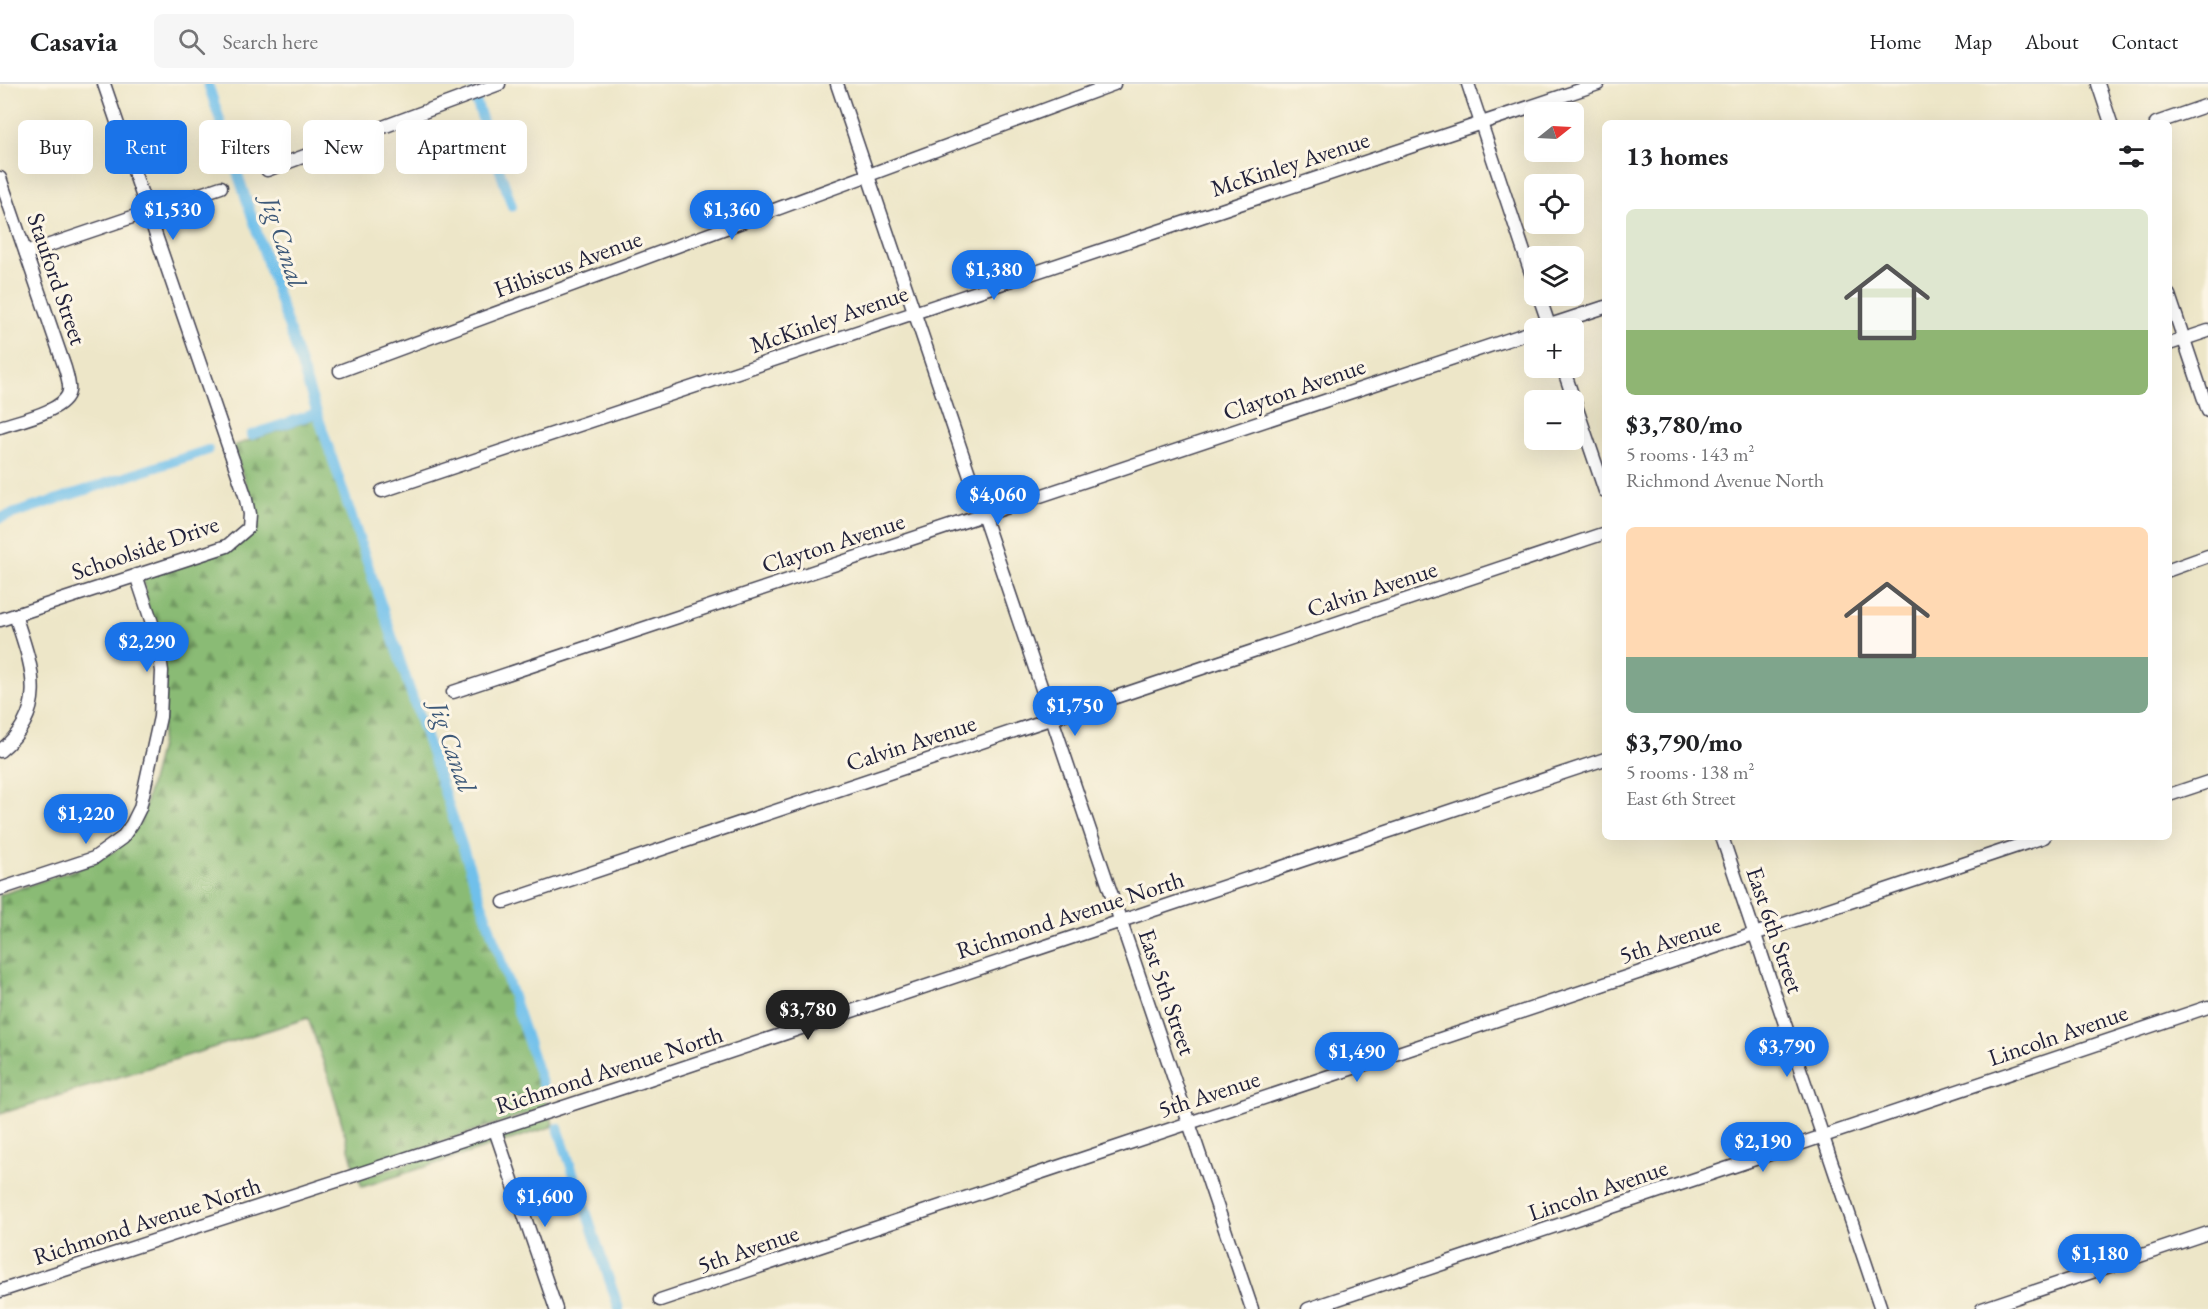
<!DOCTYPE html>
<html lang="en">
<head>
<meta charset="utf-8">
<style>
	:root { --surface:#fff; --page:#f6f6f6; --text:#202124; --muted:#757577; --line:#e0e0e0; --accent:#1a73e8 }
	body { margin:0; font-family:"EB Garamond",serif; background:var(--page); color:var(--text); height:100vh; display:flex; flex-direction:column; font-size:22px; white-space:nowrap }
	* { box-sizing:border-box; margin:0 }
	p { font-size:20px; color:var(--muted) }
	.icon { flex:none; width:33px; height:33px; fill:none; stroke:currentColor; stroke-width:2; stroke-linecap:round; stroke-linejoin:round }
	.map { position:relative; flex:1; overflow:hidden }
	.drawer { position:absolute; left:1602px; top:36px; width:570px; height:720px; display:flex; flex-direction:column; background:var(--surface); border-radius:9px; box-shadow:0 6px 24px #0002 }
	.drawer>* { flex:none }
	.hud { position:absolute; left:18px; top:36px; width:570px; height:54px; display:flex; gap:12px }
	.needle { width:39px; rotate:72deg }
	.fabs { position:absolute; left:1524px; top:18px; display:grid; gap:12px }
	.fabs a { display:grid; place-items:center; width:60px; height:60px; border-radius:9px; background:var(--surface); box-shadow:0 6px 24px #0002; font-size:30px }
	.price { position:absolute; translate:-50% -51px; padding:0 14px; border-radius:21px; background:var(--accent); color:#fff; font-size:20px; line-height:39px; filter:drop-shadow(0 2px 3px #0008) }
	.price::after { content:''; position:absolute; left:50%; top:36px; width:18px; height:14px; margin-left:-9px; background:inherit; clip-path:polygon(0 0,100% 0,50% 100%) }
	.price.selected { background:#222; color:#fff }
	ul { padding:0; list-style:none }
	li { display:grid; align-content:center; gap:12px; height:318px; padding:0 24px }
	li span { display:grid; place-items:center; height:186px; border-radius:9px; color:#555 }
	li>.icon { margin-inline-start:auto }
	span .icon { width:108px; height:108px; fill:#fffc; stroke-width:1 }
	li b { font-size:26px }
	h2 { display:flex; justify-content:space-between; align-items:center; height:72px; padding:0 24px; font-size:26px }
	.pill { padding:0 21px; border-radius:9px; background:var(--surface); box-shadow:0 6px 24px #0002; font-size:21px; line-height:54px }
	.pill.selected { background:var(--accent); color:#fff }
	header { display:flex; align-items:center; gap:36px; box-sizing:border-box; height:84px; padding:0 30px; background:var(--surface); border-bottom:2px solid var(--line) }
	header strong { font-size:28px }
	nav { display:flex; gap:33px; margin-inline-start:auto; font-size:21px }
	.search { width:420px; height:54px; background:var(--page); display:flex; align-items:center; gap:15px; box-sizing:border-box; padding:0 21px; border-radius:9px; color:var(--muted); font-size:22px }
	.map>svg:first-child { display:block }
</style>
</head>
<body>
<header>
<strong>Casavia</strong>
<div class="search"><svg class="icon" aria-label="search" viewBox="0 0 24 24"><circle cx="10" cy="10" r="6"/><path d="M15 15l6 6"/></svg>Search here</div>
<nav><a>Home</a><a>Map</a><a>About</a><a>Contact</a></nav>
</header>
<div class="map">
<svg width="2208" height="1225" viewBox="0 0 2208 1225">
	<defs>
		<pattern id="forest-firs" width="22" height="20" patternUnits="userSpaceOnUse" patternTransform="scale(1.5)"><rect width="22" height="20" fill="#8abb74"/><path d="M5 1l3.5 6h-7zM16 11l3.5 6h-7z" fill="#709860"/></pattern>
	</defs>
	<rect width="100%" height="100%" fill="#fcf5e5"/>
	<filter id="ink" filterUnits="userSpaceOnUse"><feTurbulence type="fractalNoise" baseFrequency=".0167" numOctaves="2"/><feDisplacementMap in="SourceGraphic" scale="12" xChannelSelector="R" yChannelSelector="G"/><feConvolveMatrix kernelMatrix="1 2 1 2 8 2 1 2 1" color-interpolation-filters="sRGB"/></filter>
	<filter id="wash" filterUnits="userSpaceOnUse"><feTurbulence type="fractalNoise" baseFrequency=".008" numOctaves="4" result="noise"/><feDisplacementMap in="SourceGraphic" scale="24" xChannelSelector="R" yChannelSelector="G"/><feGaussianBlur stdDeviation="1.35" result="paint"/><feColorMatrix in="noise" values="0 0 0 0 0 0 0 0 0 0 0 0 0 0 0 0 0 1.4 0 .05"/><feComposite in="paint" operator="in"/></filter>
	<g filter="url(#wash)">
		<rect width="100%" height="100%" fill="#ede6c8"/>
		<!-- forest -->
		<g fill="url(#forest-firs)" stroke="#566e58" stroke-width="1.5">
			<polygon points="322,332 547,1023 355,1086 330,997 308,934 0,1030 0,811 80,784 115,767 141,738 160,662 165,623 143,494 247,454 255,439 254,425 233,362"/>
			<polygon points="551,1033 554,1042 362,1103 359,1095"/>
		</g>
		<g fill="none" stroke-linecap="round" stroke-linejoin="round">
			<!-- canal -->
			<g stroke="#6fc0eb" stroke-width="10">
				<polyline points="208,0 317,329"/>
				<polyline points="471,0 471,1"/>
				<polyline points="476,17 512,122"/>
				<polyline points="251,351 317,329 546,1011"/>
				<polyline points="0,434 208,366"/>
				<polyline points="558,1044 619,1225"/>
			</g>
		</g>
	</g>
	<g filter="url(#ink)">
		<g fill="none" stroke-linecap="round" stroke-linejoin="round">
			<defs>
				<g id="minor">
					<polyline points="837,0 1252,1225"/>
					<polyline points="1468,0 1534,198"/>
					<polyline points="2098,0 2111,39"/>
					<polyline points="2156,39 2208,21"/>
					<polyline points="267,86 499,0"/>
					<path d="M0,94l65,190c2,7 5,16 4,23 -3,20 -51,30 -69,36"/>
					<polyline points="26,169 221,103"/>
					<polyline points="2169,211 2208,327"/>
					<polyline points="1539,212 1550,244"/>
					<polyline points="1541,244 1605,223"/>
					<polyline points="2169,260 2208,247"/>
					<polyline points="1563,284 1605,407"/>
					<polyline points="340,287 1114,0"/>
					<polyline points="382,407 1598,0"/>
					<polyline points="2169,486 2208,472"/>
					<polyline points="0,536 227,462 248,444 249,430 245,411 104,0"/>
					<polyline points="453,608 1534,247"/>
					<path d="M0,667c50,-41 32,-84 15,-136"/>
					<polyline points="2169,711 2208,698"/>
					<polyline points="1722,753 1881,1225"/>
					<polyline points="0,805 94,774 122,754 132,740 140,724 160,633 162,587 157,554 136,491"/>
					<polyline points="504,818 1605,449"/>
					<polyline points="495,1046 556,1225"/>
					<polyline points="0,1207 637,999 1605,675"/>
					<polyline points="660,1216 2044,753"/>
					<polyline points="1308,1225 2208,923"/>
					<polyline points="1982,1225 2208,1149"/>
				</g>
			</defs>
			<!-- minor casing -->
			<use href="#minor" stroke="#403f50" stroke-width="15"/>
			<!-- minor -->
			<use href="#minor" stroke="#fff" stroke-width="12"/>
		</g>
	</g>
	<g text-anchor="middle" stroke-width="6" stroke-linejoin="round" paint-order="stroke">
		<!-- street labels -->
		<g font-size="24" fill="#22223b" stroke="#fcf5e5">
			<text transform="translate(1290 80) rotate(-18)" y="8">McKinley Avenue</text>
			<text transform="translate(568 180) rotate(-20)" y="8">Hibiscus Avenue</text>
			<text transform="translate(57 195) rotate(71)" y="8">Stauford Street</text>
			<text transform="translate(829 235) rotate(-19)" y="8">McKinley Avenue</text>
			<text transform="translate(1294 305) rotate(-19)" y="8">Clayton Avenue</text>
			<text transform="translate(833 459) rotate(-18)" y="8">Clayton Avenue</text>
			<text transform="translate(145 464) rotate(-19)" y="8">Schoolside Drive</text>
			<text transform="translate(1372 505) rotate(-18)" y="8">Calvin Avenue</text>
			<text transform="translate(911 659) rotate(-18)" y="8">Calvin Avenue</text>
			<text transform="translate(1070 831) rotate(-18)" y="8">Richmond Avenue North</text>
			<text transform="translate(1775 846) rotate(71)" y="8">East 6th Street</text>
			<text transform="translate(1670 856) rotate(-18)" y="8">5th Avenue</text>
			<text transform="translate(1167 908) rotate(71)" y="8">East 5th Street</text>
			<text transform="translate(2058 951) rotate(-19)" y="8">Lincoln Avenue</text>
			<text transform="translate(609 986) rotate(-18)" y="8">Richmond Avenue North</text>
			<text transform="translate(1209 1010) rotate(-18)" y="8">5th Avenue</text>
			<text transform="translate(1598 1106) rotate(-19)" y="8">Lincoln Avenue</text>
			<text transform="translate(147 1137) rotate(-18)" y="8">Richmond Avenue North</text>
			<text transform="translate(748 1165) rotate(-19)" y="8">5th Avenue</text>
		</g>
		<!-- water labels -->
		<g font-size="26" font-style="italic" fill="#3d5979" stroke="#fcf5e5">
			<text transform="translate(284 158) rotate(72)" y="9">Jig Canal</text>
			<text transform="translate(453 663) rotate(71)" y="9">Jig Canal</text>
		</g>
	</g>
</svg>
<div class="fabs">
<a><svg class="needle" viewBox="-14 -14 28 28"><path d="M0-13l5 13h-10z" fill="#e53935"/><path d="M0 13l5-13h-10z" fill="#757577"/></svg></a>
<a><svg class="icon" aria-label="locate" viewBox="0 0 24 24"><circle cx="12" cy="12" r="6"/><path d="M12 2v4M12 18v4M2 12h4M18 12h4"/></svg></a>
<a><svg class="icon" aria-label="layers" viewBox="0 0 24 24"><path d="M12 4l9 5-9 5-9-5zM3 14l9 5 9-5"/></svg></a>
<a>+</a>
<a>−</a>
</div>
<b class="price" style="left:173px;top:157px">$1,530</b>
<b class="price" style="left:732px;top:157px">$1,360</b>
<b class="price" style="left:994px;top:217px">$1,380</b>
<b class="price" style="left:998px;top:442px">$4,060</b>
<b class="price" style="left:147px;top:589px">$2,290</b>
<b class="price" style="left:1075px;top:653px">$1,750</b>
<b class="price" style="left:86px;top:761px">$1,220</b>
<b class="price selected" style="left:808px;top:957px">$3,780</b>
<b class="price" style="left:1787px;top:994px">$3,790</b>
<b class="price" style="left:1357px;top:999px">$1,490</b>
<b class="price" style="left:1763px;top:1089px">$2,190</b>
<b class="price" style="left:545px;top:1144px">$1,600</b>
<b class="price" style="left:2100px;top:1201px">$1,180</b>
<div class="hud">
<a class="pill">Buy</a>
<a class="pill selected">Rent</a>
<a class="pill">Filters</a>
<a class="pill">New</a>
<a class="pill">Apartment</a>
</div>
<section class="drawer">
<h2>13 homes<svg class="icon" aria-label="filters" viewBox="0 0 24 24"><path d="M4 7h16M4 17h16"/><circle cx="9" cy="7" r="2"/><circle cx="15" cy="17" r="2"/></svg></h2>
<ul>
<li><span style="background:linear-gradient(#dfe7d0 65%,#8fb573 0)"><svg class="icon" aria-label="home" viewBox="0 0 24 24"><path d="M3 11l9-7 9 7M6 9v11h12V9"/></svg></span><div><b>$3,780/mo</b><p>5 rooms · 143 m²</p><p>Richmond Avenue North</p></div></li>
<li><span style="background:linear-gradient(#ffd9b3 70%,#7fa58c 0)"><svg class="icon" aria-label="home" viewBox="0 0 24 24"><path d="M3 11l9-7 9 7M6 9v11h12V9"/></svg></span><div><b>$3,790/mo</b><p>5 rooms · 138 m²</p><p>East 6th Street</p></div></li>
</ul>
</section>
</div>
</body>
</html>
